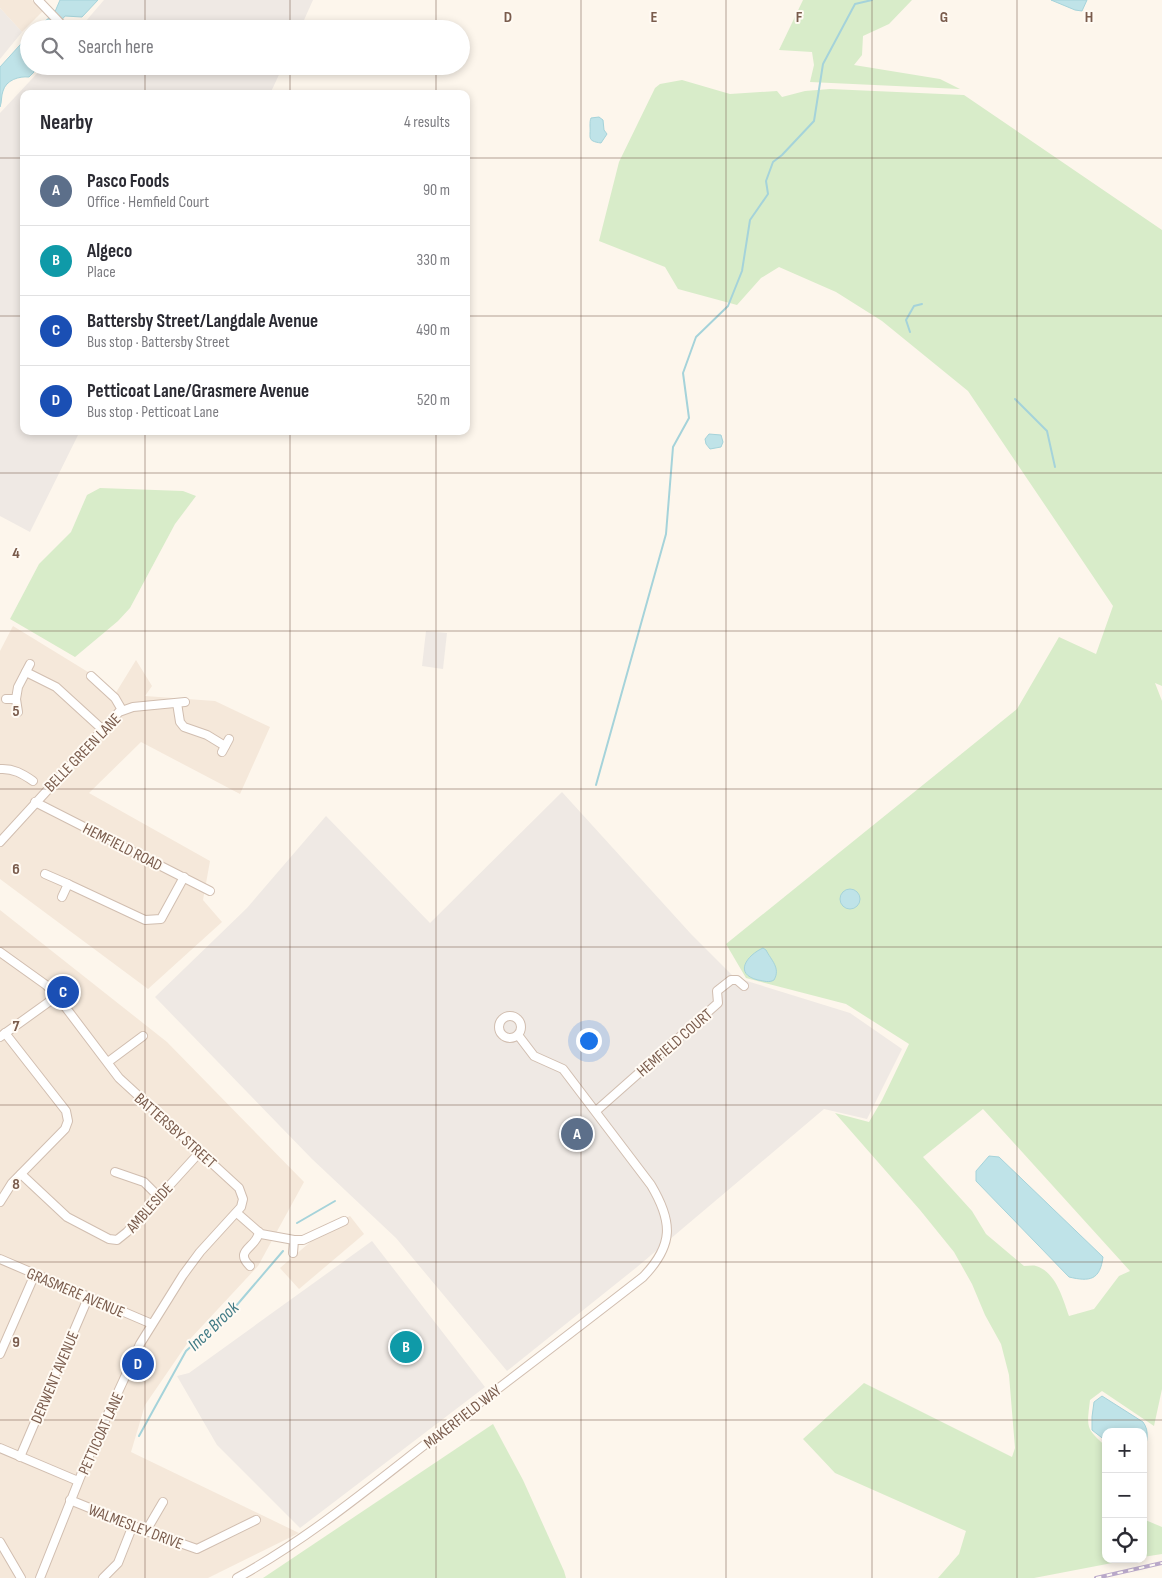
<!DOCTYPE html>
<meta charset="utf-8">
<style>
body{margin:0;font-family:"Sofia Sans Condensed",sans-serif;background:#f7f7f7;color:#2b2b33}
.controls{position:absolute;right:15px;bottom:15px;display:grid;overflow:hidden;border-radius:10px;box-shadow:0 2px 8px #0003}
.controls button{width:45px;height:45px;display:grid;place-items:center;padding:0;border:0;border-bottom:1px solid #e1e1e2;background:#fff;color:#2b2b33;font:25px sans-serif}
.you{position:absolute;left:588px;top:1040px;width:18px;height:18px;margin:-12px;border:4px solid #fff;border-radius:50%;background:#1a73e8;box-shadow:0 0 0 8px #1a73e833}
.badge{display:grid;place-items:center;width:32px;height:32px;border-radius:50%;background:#e76f51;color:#fff;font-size:16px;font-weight:700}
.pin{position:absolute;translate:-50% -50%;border:2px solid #fff;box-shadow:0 1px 5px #0006}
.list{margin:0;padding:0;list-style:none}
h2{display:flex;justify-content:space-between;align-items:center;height:65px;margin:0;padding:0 20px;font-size:21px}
h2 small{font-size:16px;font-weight:400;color:#7c7c81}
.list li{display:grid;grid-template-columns:32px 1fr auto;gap:15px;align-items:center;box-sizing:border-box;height:70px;padding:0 20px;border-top:1px solid #e1e1e2}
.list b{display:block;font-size:19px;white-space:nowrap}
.list p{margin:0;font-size:16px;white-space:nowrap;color:#7c7c81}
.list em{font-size:16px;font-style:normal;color:#7c7c81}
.icon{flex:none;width:28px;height:28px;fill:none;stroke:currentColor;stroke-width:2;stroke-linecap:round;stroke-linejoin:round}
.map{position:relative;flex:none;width:1162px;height:1578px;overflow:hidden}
.search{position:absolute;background:#fff;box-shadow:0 2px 8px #0003;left:20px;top:20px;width:450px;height:55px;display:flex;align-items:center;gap:12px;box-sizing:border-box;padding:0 18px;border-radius:28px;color:#7c7c81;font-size:19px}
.panel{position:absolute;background:#fff;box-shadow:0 2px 8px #0003;left:20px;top:90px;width:450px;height:345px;border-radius:10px}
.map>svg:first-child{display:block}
.residential{fill:#f5e8da}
.industrial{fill:#efe9e4}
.green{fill:#d8ecc9;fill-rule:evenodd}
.water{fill:#bfe3e8;stroke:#a5d3da}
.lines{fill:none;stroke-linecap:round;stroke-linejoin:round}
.stream{stroke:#a5d3da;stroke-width:2}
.minor-casing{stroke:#d1beb0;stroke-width:10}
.minor{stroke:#fff;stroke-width:8}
.rail-casing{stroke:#b9a8c9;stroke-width:4}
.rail{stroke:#fffaf3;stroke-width:2;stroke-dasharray:5.5;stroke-linecap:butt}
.grid{fill:none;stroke:#7a5c4d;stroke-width:1;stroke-opacity:0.55}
.labels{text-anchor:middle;stroke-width:4;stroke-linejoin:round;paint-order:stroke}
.street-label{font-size:16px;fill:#7a5c4d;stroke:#fffaf3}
.water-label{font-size:18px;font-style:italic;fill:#437c86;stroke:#fffaf3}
.grid-label{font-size:16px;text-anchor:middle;font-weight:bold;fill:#7a5c4d;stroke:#fffaf3;stroke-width:4;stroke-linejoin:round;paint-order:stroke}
</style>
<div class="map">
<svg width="1162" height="1578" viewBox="0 0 1162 1578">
<rect width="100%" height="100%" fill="#fdf6ec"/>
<g class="residential">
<path d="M0 0H32L43 11 22 32 0 8Z"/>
<path d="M13 626 88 672 87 678 112 699 136 660 152 686 145 696 215 701 270 727 240 794 141 742 89 793 210 861 203 900 222 922 148 989 0 879V651Z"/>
<path d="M0 910 167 1042 304 1182 258 1266 191 1338 145 1405 131 1452 299 1533 208 1578H0Z"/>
<path d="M350 1216 364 1234 299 1289 280 1268 329 1226Z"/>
</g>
<g class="industrial">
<path d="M104 0H313L300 29H79Z"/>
<path d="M0 8 22 32 0 59Z"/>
<path d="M44 66H283L270 94H24V431H80L30 532 0 516V113Z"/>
<path d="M426 631 447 633 443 669 422 666Z"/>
<path d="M562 792 691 934 734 977 850 1013 902 1049 867 1119 824 1109 637 1267 507 1371 396 1238 312 1159 155 997 247 908 326 816 430 923Z"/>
<path d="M372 1241 485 1387 300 1528 217 1445 177 1376 189 1373Z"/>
</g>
<g class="green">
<path d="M803 0H912L889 24 863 36 862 55 854 65 940 79 960 89 810 82 814 65 812 52 779 50Z"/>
<path d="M682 80 730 94 777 91 782 97 805 91 830 89 964 95 1162 230V686L1155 683 1162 701V1389L1154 1426 1102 1391 1090 1400C1087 1427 1085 1428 1106 1446V1559H1133L1034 1578H938L959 1554 966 1531 835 1473 803 1439 864 1383 1012 1457 1015 1448 1009 1375 1001 1344 985 1315 972 1284 954 1252 920 1210 835 1113 869 1122 882 1100 909 1044 846 1004 746 978 726 944 1017 709 1059 637 1096 654 1113 606 968 391 882 321 836 292 779 267 761 278 737 305 678 289 665 267 599 241 619 162 655 88 660 84ZM983 1109 1130 1271 1119 1276 1094 1309 1069 1316C1063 1299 1056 1272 1036 1266 1033 1265 1028 1266 1024 1266L986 1234 972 1211 923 1157Z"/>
<path d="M100 488 183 491 196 496 175 524 130 608 118 621 75 657 10 619 39 564 71 532 87 495Z"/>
<path d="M493 1424 523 1480 564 1571 566 1578H263Z"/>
<path d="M1143 1519 1162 1527V1554L1143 1557Z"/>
</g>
<g class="water">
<path d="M60 0H98L82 17 65 16 54 29H35L54 14Z"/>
<path d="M1051 0H1087L1082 11 1075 10Z"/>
<path d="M29 35V66H33L34 72 29 77C19 76 6 80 3 91 1 96 2 102 0 107V67Z"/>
<path d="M599 117 603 120 604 130 607 134 601 143C586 141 591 137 590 126 590 123 590 120 591 118Z"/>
<path d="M709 434 721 435 723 442 721 447 710 449 706 444 705 439Z"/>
<circle cx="850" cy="899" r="10"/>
<path d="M763 948 766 950C771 960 781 968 774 980 769 983 764 981 758 980 733 974 747 955 763 948Z"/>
<path d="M989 1156 999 1157 1103 1257C1100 1280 1090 1282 1069 1277L976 1181V1171Z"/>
<path d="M1102 1396 1143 1422C1150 1431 1147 1443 1143 1453V1432H1106V1441L1092 1430V1417L1094 1402Z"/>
</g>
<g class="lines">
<g class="stream">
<path d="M910 332 906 320 914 306 922 304"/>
<path d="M1015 399 1047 431 1055 467"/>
<path d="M596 785 666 534 673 447 689 418 683 373 696 337 728 306 742 271 750 220 768 194 766 181 773 162 782 155 814 121 823 64 855 4 872 0"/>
<path d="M297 1223 335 1201"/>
<path d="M139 1436 186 1351 236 1306 283 1251"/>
</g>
<defs>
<g id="minor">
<path d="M38 0 60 23"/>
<path d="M26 672 56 687 102 729"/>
<path d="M91 676 115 698 122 710"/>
<path d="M6 699H16L18 712"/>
<path d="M16 699 18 687 30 664"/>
<path d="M177 703 180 722 184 727 207 735 225 746"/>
<path d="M222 752 229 739"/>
<path d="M0 769C13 768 23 774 33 781"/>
<path d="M35 802 210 891"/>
<path d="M0 842 119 712 133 707 185 702"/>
<path d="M45 874 68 884 62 897"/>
<path d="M68 884 145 920 161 919 184 877"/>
<path d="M0 952 46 985 57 996 119 1078 239 1188 243 1199 241 1207 200 1252 183 1275 140 1344 87 1460 40 1578"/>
<circle cx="510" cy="1027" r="11"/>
<path d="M0 1037 57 996"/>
<path d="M108 1062 143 1036"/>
<path d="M596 1111 718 1003 717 991 731 980H737L744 986"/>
<path d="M115 1172 144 1182 158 1196"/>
<path d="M21 1174 67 1217 109 1239 117 1240 127 1232 200 1152"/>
<path d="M0 1202 12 1183 65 1129 68 1121 66 1111 5 1033"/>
<path d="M237 1213 261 1234 294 1240H303L344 1221"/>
<path d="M293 1253 294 1240"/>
<path d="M0 1259 152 1324"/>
<path d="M250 1266C233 1250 257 1248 259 1232"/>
<path d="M0 1354 35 1274"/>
<path d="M0 1448 78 1481"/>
<path d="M20 1457 88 1298"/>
<path d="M70 1500 146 1531 197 1549 256 1520"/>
<path d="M146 1531 163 1502"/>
<path d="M0 1542 21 1578"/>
<path d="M103 1578 118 1563 133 1525"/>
<path d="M237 1578C304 1541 363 1493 423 1446 496 1390 570 1334 643 1277 674 1245 673 1222 651 1185L563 1069 534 1056 518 1035"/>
</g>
</defs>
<use href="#minor" class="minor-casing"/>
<use href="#minor" class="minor"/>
<defs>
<path id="rail" d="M1096 1578 1162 1563"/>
</defs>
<use href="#rail" class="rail-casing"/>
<use href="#rail" class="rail"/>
</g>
<path class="grid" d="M145 0V29M290 0V29M436 0V29M581 0V1578M726 0V1578M872 0V1578M1017 0V1578M145 66V94M290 66V94M436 66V94M0 158H24M466 158H1162M0 316H24M466 316H1162M145 431V1578M290 431V1578M436 431V1578M0 473H1162M0 631H1162M0 789H1162M0 947H1162M0 1105H1162M0 1262H1162M0 1420H1162"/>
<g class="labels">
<g class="street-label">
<text transform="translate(82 752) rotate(-46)" y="6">BELLE GREEN LANE</text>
<text transform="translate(123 846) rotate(27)" y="6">HEMFIELD ROAD</text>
<text transform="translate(674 1042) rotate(-41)" y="6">HEMFIELD COURT</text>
<text transform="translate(176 1130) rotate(42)" y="6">BATTERSBY STREET</text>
<text transform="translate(149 1207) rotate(-48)" y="6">AMBLESIDE</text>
<text transform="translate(76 1292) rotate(23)" y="6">GRASMERE AVENUE</text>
<text transform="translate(54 1377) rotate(-67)" y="6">DERWENT AVENUE</text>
<text transform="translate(462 1416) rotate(-38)" y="6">MAKERFIELD WAY</text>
<text transform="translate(100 1433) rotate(-66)" y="6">PETTICOAT LANE</text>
<text transform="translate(136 1526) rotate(21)" y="6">WALMESLEY DRIVE</text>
</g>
<g class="water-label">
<text transform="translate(213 1326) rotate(-44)" y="6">Ince Brook</text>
</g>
</g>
<g class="grid-label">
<text x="508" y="22">D</text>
<text x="654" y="22">E</text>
<text x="799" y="22">F</text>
<text x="944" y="22">G</text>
<text x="1089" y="22">H</text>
<text x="16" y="558">4</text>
<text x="16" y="716">5</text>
<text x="16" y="874">6</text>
<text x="16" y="1031">7</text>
<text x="16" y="1189">8</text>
<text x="16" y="1347">9</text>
</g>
</svg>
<div class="controls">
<button>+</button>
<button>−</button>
<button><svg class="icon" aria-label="locate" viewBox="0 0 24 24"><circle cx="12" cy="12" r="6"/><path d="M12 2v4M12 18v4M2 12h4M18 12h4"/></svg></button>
</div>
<div class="you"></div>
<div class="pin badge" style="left:577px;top:1134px;background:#5c6f8a">A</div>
<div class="pin badge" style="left:406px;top:1347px;background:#0f9aa8">B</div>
<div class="pin badge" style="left:63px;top:992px;background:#1a4fb4">C</div>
<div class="pin badge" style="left:138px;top:1364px;background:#1a4fb4">D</div>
<div class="search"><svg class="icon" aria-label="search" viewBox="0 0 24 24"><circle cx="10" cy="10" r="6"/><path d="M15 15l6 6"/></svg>Search here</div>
<section class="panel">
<h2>Nearby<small>4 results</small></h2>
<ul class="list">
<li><span class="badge" style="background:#5c6f8a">A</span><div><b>Pasco Foods</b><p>Office · Hemfield Court</p></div><em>90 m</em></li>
<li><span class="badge" style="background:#0f9aa8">B</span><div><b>Algeco</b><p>Place</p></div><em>330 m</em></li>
<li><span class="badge" style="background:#1a4fb4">C</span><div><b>Battersby Street/Langdale Avenue</b><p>Bus stop · Battersby Street</p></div><em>490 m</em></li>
<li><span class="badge" style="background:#1a4fb4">D</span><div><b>Petticoat Lane/Grasmere Avenue</b><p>Bus stop · Petticoat Lane</p></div><em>520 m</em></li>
</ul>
</section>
</div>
